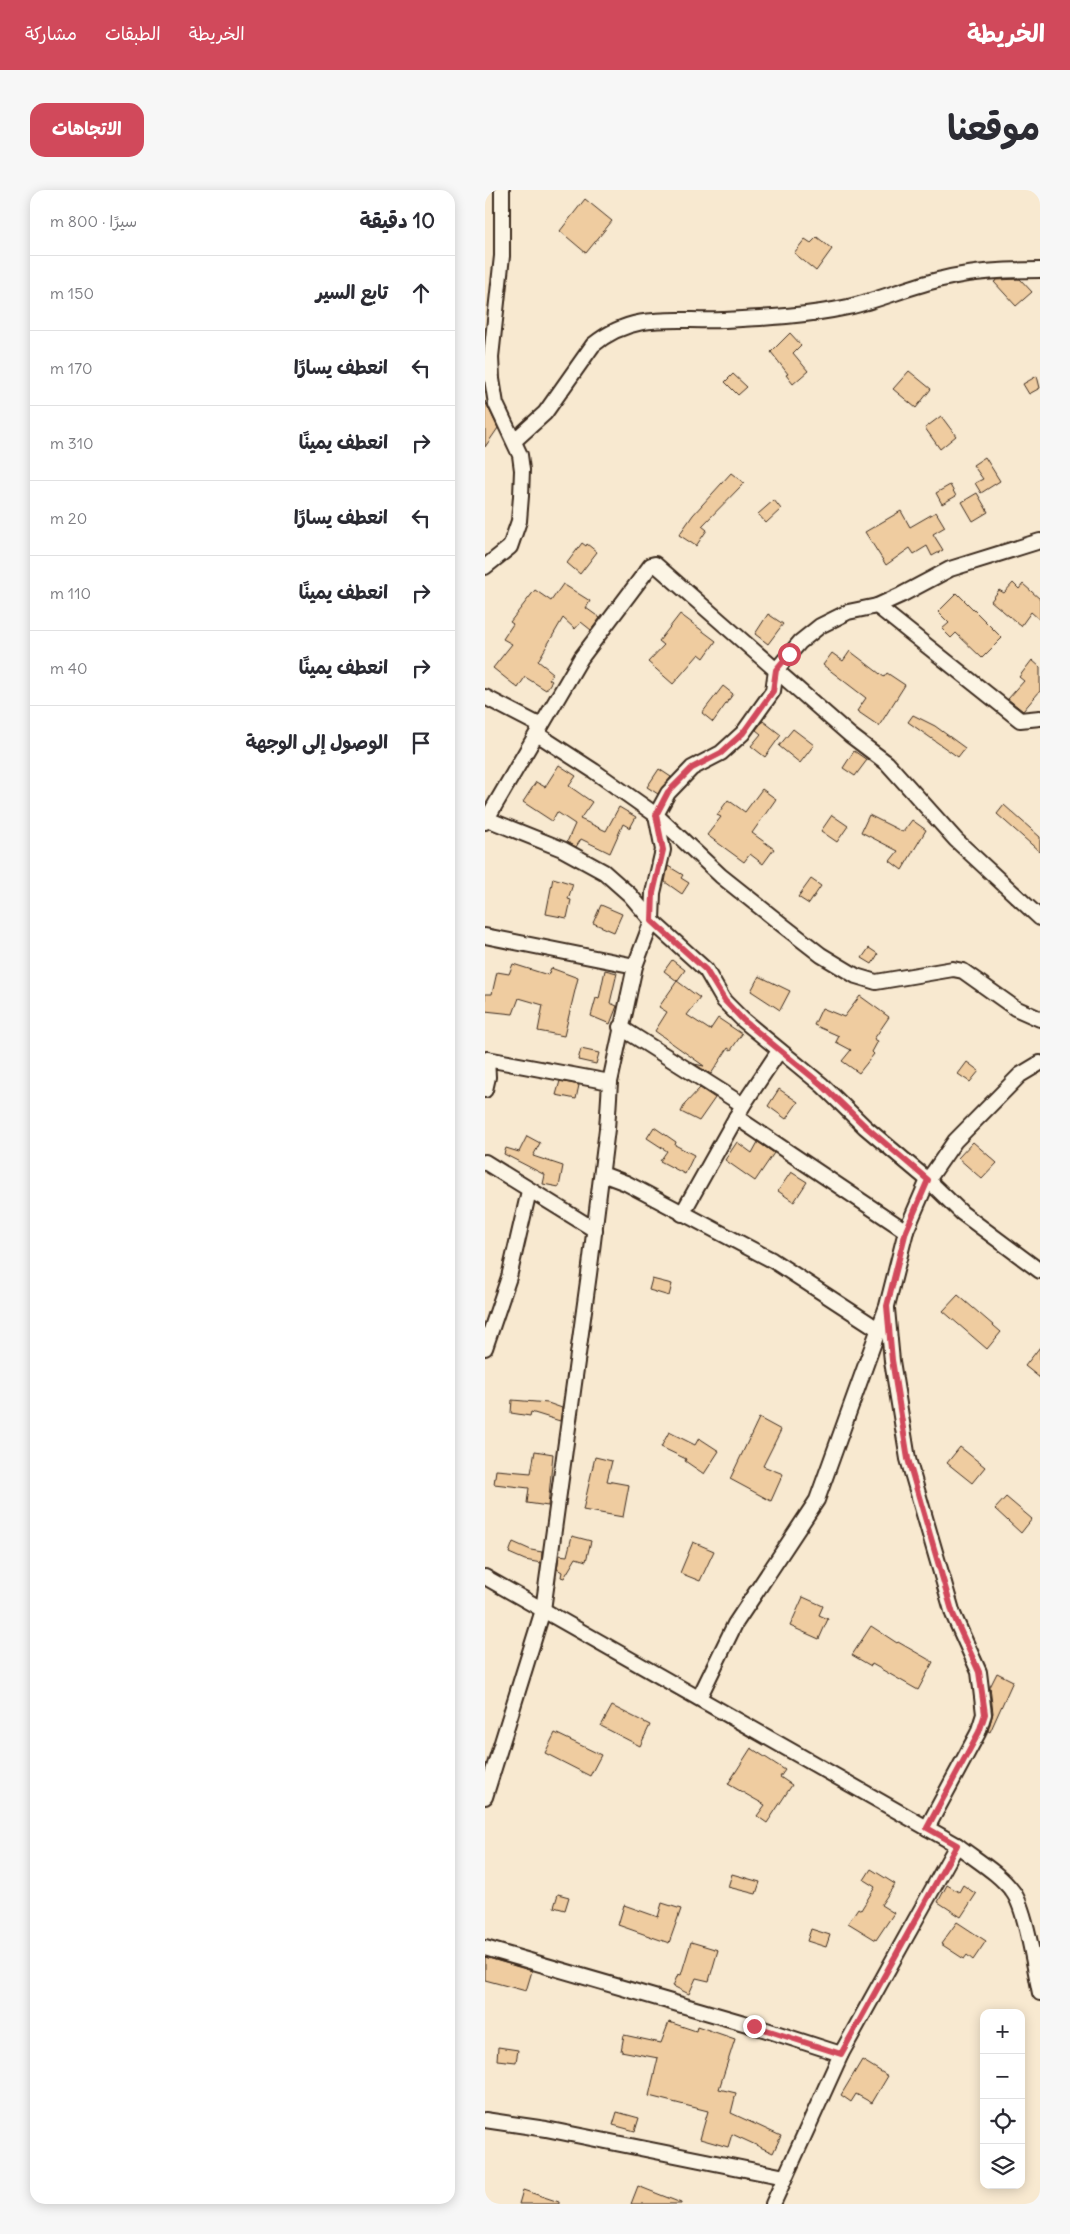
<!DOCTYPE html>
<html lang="ar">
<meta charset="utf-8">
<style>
body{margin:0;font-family:Delius,"Playpen Sans Arabic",sans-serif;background:#f7f7f7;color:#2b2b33;direction:rtl}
.controls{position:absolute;right:15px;bottom:15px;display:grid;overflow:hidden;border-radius:10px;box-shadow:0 2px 12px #0003}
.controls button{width:45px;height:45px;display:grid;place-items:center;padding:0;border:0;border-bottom:1px solid #e1e1e2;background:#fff;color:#2b2b33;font:25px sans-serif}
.stop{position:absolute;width:15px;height:15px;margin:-11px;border:4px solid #d1495b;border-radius:50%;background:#fff}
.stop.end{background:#d1495b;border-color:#fff;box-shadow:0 1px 5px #0008}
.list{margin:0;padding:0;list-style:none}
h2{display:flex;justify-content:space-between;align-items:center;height:65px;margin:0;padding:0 20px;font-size:21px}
h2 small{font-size:16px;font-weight:400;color:#7c7c81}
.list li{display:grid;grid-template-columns:32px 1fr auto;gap:15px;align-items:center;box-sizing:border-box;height:75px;padding:0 20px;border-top:1px solid #e1e1e2}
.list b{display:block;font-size:19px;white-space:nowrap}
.list em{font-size:16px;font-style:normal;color:#7c7c81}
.icon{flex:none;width:28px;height:28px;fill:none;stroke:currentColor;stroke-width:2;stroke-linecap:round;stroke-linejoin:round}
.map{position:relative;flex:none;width:555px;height:2014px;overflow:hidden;direction:ltr;border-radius:15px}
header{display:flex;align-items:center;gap:30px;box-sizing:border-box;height:70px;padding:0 25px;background:#d1495b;color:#fff}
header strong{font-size:24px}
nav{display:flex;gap:28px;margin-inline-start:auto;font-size:18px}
.intro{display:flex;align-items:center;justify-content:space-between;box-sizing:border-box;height:120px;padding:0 30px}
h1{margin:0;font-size:35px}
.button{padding:12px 22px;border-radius:15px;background:#d1495b;color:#fff;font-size:18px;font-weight:700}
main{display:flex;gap:30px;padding:0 30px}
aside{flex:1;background:#fff;border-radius:15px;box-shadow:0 2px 12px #0003}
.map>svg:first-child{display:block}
.building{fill:#efcca0;stroke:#3b2a1e}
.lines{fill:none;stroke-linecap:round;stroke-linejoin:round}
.street-casing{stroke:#3b2a1e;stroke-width:18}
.street{stroke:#fcf5e5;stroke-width:14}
.route{stroke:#d1495b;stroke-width:6}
</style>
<header>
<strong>الخريطة</strong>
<nav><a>الخريطة</a><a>الطبقات</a><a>مشاركة</a></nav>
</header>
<div class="intro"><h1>موقعنا</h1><a class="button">الاتجاهات</a></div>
<main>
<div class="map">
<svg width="555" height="2014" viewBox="0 0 555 2014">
<rect width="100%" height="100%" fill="#f8e9d0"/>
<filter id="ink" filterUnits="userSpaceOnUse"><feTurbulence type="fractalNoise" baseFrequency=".02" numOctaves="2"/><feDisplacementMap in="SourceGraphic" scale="10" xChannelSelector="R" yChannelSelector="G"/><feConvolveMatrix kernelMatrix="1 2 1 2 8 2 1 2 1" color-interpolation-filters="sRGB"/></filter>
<g filter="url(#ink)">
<g class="building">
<path d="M100 9 127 31 101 63 75 41Z"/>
<path d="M332 47 347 59 331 81 309 63 320 49 326 53Z"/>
<path d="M535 89 547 102 531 116 509 92 512 90Z"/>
<path d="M305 143 316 155 308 163 323 181 308 194 301 185 303 184 286 162Z"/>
<path d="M424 181 446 199 431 218 408 199Z"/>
<path d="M248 184 262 197 253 205 240 192Z"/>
<path d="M552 186 555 198 544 204 538 194Z"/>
<path d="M0 211 13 238 0 257Z"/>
<path d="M456 226 471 246 455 259 440 238Z"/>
<path d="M500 267 515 291 496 303 490 293 498 289 488 275Z"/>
<path d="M246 283 259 293 217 336 222 340 211 356 194 345 208 325Z"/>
<path d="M465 295 471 306 457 314 451 303Z"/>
<path d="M492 303 503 322 488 331 477 312Z"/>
<path d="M289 310 296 319 281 333 273 324Z"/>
<path d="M416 321 425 337 451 322 460 337 448 344 458 360 447 366 442 356 429 364 425 358 401 375 380 342Z"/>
<path d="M97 353 101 356 102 354 112 362 95 384 82 373Z"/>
<path d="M528 393 534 399 538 394 555 409V430L546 422 536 436 506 411 514 400 519 403Z"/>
<path d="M78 394 105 411 101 418 115 428 106 440 96 432 90 439 78 428 53 471 68 483 64 489 67 491 61 500 40 487 33 498 8 478 27 454 18 449 28 434 25 432 50 400 66 411Z"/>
<path d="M472 403 517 448 497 468 471 443 466 448 457 439 464 433 453 422Z"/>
<path d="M195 424 231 451 219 468 214 464 188 494 163 472 179 455 174 451Z"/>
<path d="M283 424 298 434 283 454 270 444Z"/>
<path d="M365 461 399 487 402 483 420 495 394 536 372 521 381 508 338 475 347 463 358 471Z"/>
<path d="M547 470 555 477V501L538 521 523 509 539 491 534 487Z"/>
<path d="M238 496 248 504 228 532 217 523Z"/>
<path d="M428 525 450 536 480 558 473 567 423 532Z"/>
<path d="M278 531 296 545 280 567 266 556 276 544 271 540Z"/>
<path d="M308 539 329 555 315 573 294 556Z"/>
<path d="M369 561 382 570 370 586 358 578Z"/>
<path d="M74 575 91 586 84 596 107 612 95 629 121 641 134 617 151 627 145 638 138 634 125 663 96 649 91 657 82 652 90 634 72 622 67 631 38 612 51 592 60 597Z"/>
<path d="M174 579 186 587 173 604 162 597Z"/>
<path d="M277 599 291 609 267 643 289 659 278 674 265 664 259 672 222 645 236 627 232 625 243 610 260 622Z"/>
<path d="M519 615 555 647V662L512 624Z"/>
<path d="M347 625 363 636 352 652 336 641Z"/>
<path d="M384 625 418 642 427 630 441 640 417 680 405 671 413 661 376 642Z"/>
<path d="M183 676 198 685 196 688 204 693 197 704 180 692Z"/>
<path d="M68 688 88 694 83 709 86 710 82 728 61 724Z"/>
<path d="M326 689 336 696 324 714 313 707Z"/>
<path d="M116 715 137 724 129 742 108 733Z"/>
<path d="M384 758 393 764 387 774 377 768Z"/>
<path d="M187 770 200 780 192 791 215 808 202 825 225 840 233 828 257 844 246 860 243 858 226 884 209 874 219 876 170 841 182 822 174 817 192 791 179 781Z"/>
<path d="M28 774 63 785 66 778 93 788 79 846 53 841 58 815 34 808 28 824 0 821V804H7L12 782 24 784Z"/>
<path d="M120 780 132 783 125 813 132 816 125 834 106 826 111 808 114 809Z"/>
<path d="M274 786 305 801 295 820 266 801Z"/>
<path d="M375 806 404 827 389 849 393 851 387 862 389 864 374 883 357 871 366 860 351 852 354 846 329 835 337 818 359 827Z"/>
<path d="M96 859 114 863 111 874 93 870Z"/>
<path d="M482 872 494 881 485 892 473 884Z"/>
<path d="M75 891 94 895 91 909 71 905Z"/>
<path d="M215 898 230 908 214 931 196 922 200 914Z"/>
<path d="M294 899 313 912 301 929 283 916Z"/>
<path d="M169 937 191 952 190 955 209 965 200 984 175 971 182 961 162 948Z"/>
<path d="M42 946 55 953 48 966 78 976 74 997 58 994 60 985 19 964 21 958 34 962Z"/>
<path d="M252 952 267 963 273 952 289 963 270 991 240 970Z"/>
<path d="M488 952 512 973 497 989 473 968Z"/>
<path d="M306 982 322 992 309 1012 293 1001Z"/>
<path d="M167 1089 187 1094 184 1106 164 1100Z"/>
<path d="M473 1105 516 1142 502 1159 458 1121Z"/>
<path d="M555 1157V1188L540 1176Z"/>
<path d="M27 1210 63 1213 77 1218 75 1231 46 1222 45 1226 26 1223Z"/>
<path d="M274 1228 296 1240 278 1276 298 1284 286 1311 245 1289Z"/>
<path d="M184 1242 210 1255 214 1248 234 1261 219 1284 200 1271 201 1269 176 1257Z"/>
<path d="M475 1257 500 1277 487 1293 462 1273Z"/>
<path d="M50 1261 68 1264 63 1316 42 1313 44 1298 9 1294 11 1280 46 1283Z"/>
<path d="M110 1267 127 1271 122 1291 144 1295 138 1327 98 1320Z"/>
<path d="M521 1307 547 1329 536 1343 510 1319Z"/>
<path d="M87 1346 106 1351 101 1371 91 1368 79 1388 76 1387 77 1382 72 1379 74 1365 82 1366Z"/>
<path d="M28 1352 46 1360 57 1362 56 1373 40 1370 24 1363Z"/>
<path d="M208 1352 229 1361 215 1391 195 1383Z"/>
<path d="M318 1407 338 1416 334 1425 343 1429 334 1449 305 1436Z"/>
<path d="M386 1436 412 1453 413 1452 448 1472 433 1500 387 1474 386 1476 367 1465Z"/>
<path d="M512 1483 528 1491 505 1542 503 1541 508 1523 505 1497Z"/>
<path d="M127 1516 165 1535 155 1556 116 1536Z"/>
<path d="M70 1543 116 1565 105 1586 60 1563Z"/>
<path d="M266 1558 300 1580 295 1587 307 1595 282 1633 272 1626 280 1615 243 1594Z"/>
<path d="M386 1679 410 1694 396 1715 409 1723 391 1750 363 1733 373 1718 376 1720 390 1697 379 1690Z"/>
<path d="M247 1684 275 1692 271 1704 243 1697Z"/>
<path d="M462 1695 474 1702 478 1695 491 1704 476 1727 453 1712Z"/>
<path d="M73 1704 84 1707 80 1720 69 1717Z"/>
<path d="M177 1713 196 1719 184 1753 133 1735 139 1715 173 1727Z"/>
<path d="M472 1732 501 1751 488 1770 482 1765 479 1769 456 1754Z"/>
<path d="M326 1739 345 1745 341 1757 322 1751Z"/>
<path d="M206 1752 233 1760 224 1791 211 1788 204 1804 188 1796 193 1784 196 1785Z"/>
<path d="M0 1767 47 1781 41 1801 0 1790Z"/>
<path d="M184 1832 211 1841 212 1836 250 1849 234 1899 251 1903 246 1923 296 1946 288 1963 247 1944 243 1957 215 1949 223 1921 164 1906 173 1868 136 1861 139 1845 176 1853Z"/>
<path d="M13 1857 33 1860 31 1872 12 1870Z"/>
<path d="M377 1870 403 1886 387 1913 371 1904 366 1912 356 1905Z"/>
<path d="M132 1922 154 1928 150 1941 128 1935Z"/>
<path d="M153 1996 196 2013V2014H146Z"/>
<path d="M38 2000 74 2012V2014H34Z"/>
</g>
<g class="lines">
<defs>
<g id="street">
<path d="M29 251 60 223 108 155C149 121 190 132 238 130 279 128 322 126 363 117 395 110 425 96 457 89 489 81 522 80 555 80"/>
<path d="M0 377 25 357 34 331 36 306 37 280 35 265 11 214 7 189 6 167 17 66V0"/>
<path d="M392 416 535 530 555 528"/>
<path d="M0 507 56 536"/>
<path d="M52 544 109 581 171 625 236 686 300 737 336 765 371 786 391 792 468 779 478 781 530 818 555 829"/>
<path d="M2 629 77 659 119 682 145 705 167 731 221 780 239 811 258 830 337 895 380 937 443 990 477 1023 555 1081"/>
<path d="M0 632 96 468 166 375 170 374 365 545 402 573 471 650 555 728"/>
<path d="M0 746 150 776"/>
<path d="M135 837 258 915"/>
<path d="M0 900 3 887 2 869 125 892"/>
<path d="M251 927 421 1041"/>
<path d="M0 972 110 1040"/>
<path d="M117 984 141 993 287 1070 393 1139"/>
<path d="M197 1024 258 915 294 861"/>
<path d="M402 1119 407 1171 423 1269 468 1424 494 1482 499 1524 493 1543 442 1638"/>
<path d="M0 1158 24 1087 44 1001"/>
<path d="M0 1387 472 1655C491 1670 514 1683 528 1702 541 1719 550 1780 555 1803"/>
<path d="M214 1508 250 1434 332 1310 402 1116 421 1041 443 990 470 951 535 885 555 873"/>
<path d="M0 1607 58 1420 104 1084 122 939 125 892 150 776 167 731 168 703 178 660 171 625 183 603 207 578 236 563 258 543 288 501 291 480 315 452 335 436 363 422 392 416 416 405 465 379 555 351"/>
<path d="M0 1758 269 1836 356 1864"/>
<path d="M0 1930 61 1939 300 1987"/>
<path d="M288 2014 356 1864 472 1655"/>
</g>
</defs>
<use href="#street" class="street-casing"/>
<use href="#street" class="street"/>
</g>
</g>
<g class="lines" filter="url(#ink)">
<path class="route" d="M269 1836 356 1864 472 1655 442 1638 494 1542 500 1524 494 1482 468 1424 423 1269 407 1170 402 1116 421 1041 443 990 380 936 337 895 258 830 240 811 221 780 167 731 168 703 178 660 171 625 183 602 207 578 236 563 258 543 288 501 291 480 304 464"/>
</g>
</svg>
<div class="controls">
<button>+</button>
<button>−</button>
<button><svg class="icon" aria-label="locate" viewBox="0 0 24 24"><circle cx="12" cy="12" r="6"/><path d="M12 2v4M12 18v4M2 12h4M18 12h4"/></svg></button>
<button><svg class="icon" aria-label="layers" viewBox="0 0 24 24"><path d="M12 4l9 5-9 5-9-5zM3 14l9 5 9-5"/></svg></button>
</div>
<div class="stop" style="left:304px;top:464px"></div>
<div class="stop end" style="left:269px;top:1836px"></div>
</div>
<aside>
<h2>10 دقيقة<small>سيرًا · 800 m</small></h2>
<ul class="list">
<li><svg class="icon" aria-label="ahead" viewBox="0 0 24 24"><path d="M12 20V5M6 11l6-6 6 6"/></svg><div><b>تابع السير</b></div><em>150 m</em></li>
<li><svg class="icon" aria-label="left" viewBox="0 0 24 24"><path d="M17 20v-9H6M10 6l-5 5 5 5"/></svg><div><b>انعطف يسارًا</b></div><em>170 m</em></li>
<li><svg class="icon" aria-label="right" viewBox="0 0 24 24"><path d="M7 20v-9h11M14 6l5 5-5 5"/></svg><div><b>انعطف يمينًا</b></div><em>310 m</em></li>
<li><svg class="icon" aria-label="left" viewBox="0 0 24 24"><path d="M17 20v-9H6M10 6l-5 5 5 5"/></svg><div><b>انعطف يسارًا</b></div><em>20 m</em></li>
<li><svg class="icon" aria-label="right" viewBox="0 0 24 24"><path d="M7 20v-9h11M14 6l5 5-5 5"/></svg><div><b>انعطف يمينًا</b></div><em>110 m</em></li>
<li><svg class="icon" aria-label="right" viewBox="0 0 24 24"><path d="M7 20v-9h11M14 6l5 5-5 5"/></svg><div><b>انعطف يمينًا</b></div><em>40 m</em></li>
<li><svg class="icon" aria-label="arrive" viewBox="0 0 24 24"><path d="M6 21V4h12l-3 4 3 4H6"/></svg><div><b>الوصول إلى الوجهة</b></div></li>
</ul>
</aside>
</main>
